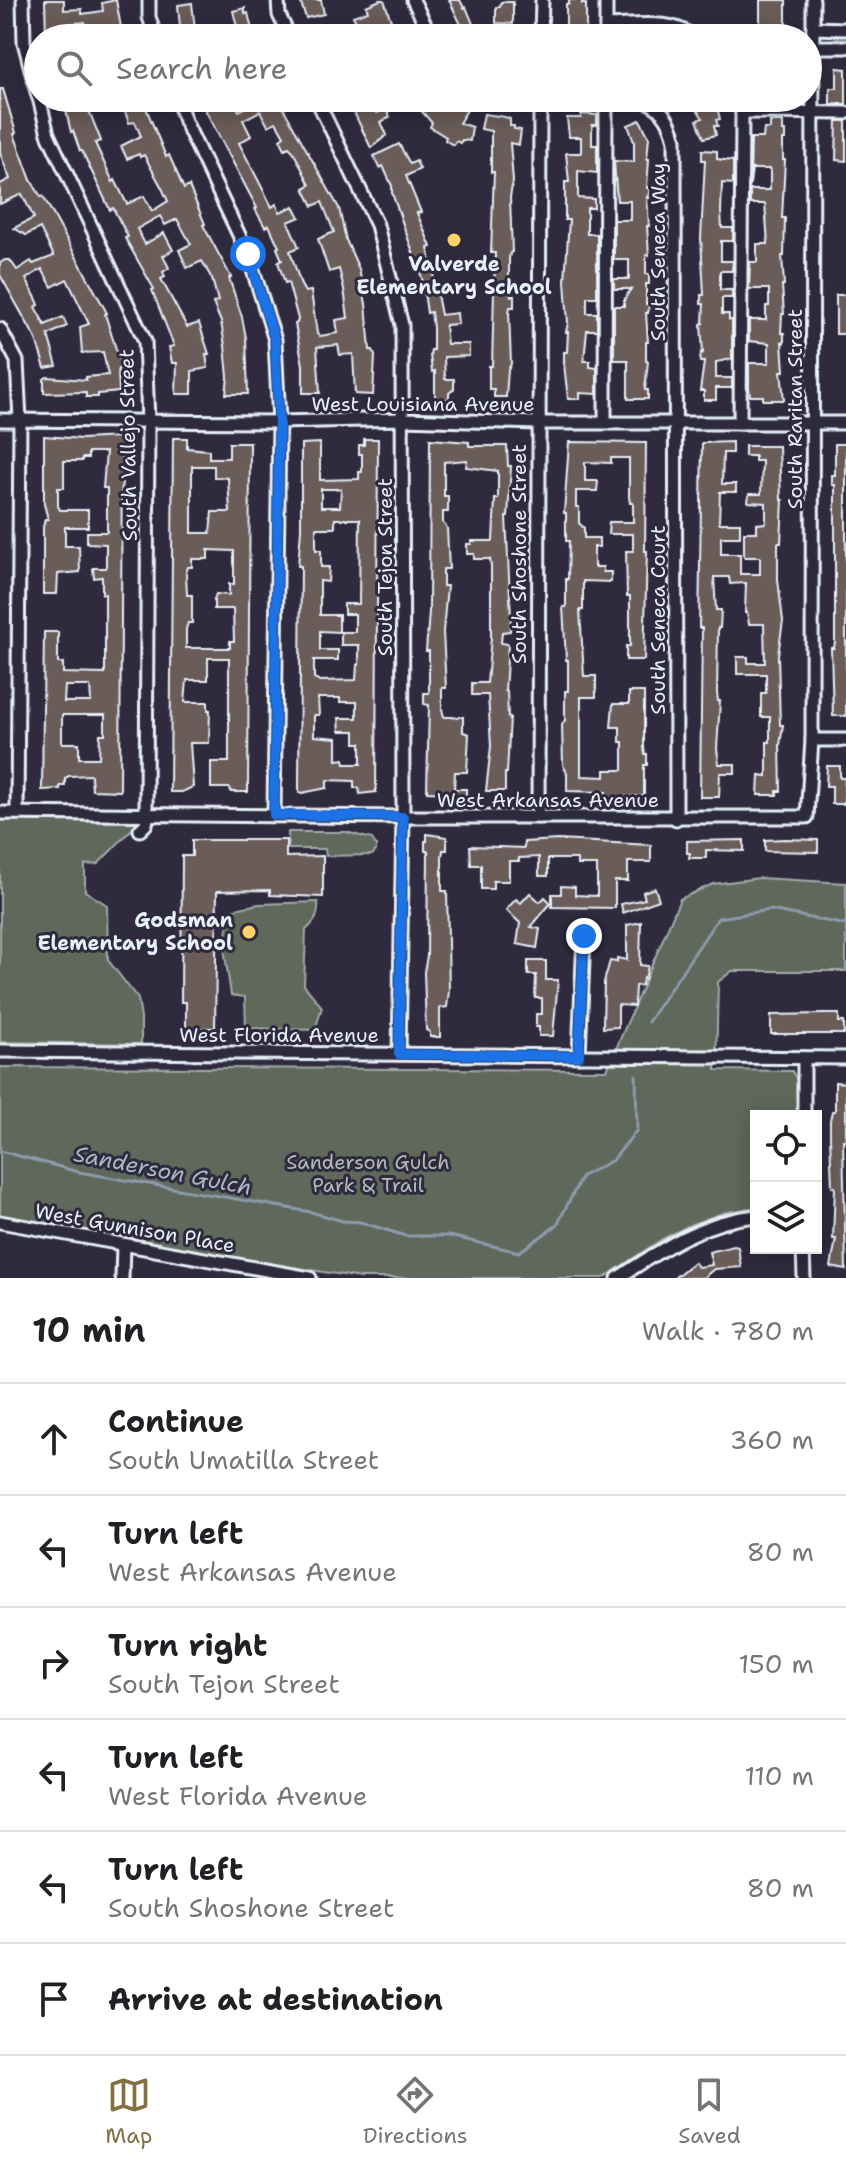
<!DOCTYPE html>
<meta charset="utf-8">
<style>
body{margin:0;font-family:"Shantell Sans",sans-serif;background:#f2f2f2;color:#202124}
.controls{position:absolute;right:24px;bottom:24px;display:grid;overflow:hidden;border-radius:0px;box-shadow:0 4px 20px #0003}
.controls button{width:72px;height:72px;display:grid;place-items:center;padding:0;border:0;border-bottom:2px solid #e0e0e0;background:#fff;color:#202124;font:40px sans-serif}
.stop{position:absolute;width:24px;height:24px;margin:-18px;border:6px solid #1a73e8;border-radius:50%;background:#fff}
.stop.end{background:#1a73e8;border-color:#fff;box-shadow:0 2px 8px #0008}
.list{margin:0;padding:0;list-style:none}
h2{display:flex;justify-content:space-between;align-items:center;height:104px;margin:0;padding:0 32px;font-size:34px}
h2 small{font-size:26px;font-weight:400;color:#757577}
.list li{display:grid;grid-template-columns:52px 1fr auto;gap:24px;align-items:center;box-sizing:border-box;height:112px;padding:0 32px;border-top:2px solid #e0e0e0}
.list b{display:block;font-size:30px;white-space:nowrap}
.list p{margin:0;font-size:26px;white-space:nowrap;color:#757577}
.list em{font-size:26px;font-style:normal;color:#757577}
.icon{flex:none;width:44px;height:44px;fill:none;stroke:currentColor;stroke-width:2;stroke-linecap:round;stroke-linejoin:round}
.map{position:relative;flex:none;width:846px;height:1278px;overflow:hidden}
.search{position:absolute;background:#fff;box-shadow:0 4px 20px #0003;left:24px;right:24px;top:24px;height:88px;display:flex;align-items:center;gap:20px;box-sizing:border-box;padding:0 28px;border-radius:44px;color:#757577;font-size:30px}
.sheet{height:776px;background:#fff}
nav{display:flex;justify-content:space-around;align-items:center;box-sizing:border-box;height:112px;border-top:2px solid #e0e0e0;background:#fff;font-size:22px;color:#757577}
nav a{display:grid;justify-items:center;gap:4px}
nav .on{color:#847042}
.map>svg:first-child{display:block}
.green{fill:#5e675a;stroke:#a3aca9;stroke-width:2}
.lines{fill:none;stroke-linecap:round;stroke-linejoin:round}
.stream{stroke:#8d9bae;stroke-width:3}
.building{fill:#6b5b59;stroke:#e8f1f8;stroke-width:2;fill-rule:evenodd}
.minor-casing{stroke:#e8f1f8;stroke-width:17}
.minor{stroke:#2f2a3d;stroke-width:11}
.route{stroke:#1a73e8;stroke-width:10}
.poi-dot{fill:#ffd166;stroke:#2f2a3d;stroke-width:3}
.labels{text-anchor:middle;stroke-width:6;stroke-linejoin:round;paint-order:stroke}
.street-label{font-size:20px;fill:#e8f1f8;stroke:#2f2a3d}
.poi-label{font-size:20px;font-weight:bold;fill:#e8f1f8;stroke:#2f2a3d}
.park-label{font-size:20px;fill:#b1bab9;stroke:#2f2a3d}
.water-label{font-size:22px;font-style:italic;fill:#acb8c6;stroke:#2f2a3d}
</style>
<div class="map">
<svg width="846" height="1278" viewBox="0 0 846 1278">
<rect width="100%" height="100%" fill="#2f2a3d"/>
<filter id="ink" filterUnits="userSpaceOnUse"><feTurbulence type="fractalNoise" baseFrequency=".0125" numOctaves="2"/><feDisplacementMap in="SourceGraphic" scale="16" xChannelSelector="R" yChannelSelector="G"/><feConvolveMatrix kernelMatrix="1 2 1 2 8 2 1 2 1" color-interpolation-filters="sRGB"/></filter>
<g filter="url(#ink)">
<g class="green">
<path d="M0 820 139 822 98 864 85 865V891L107 905 108 960 138 999 141 1018V1044L0 1042Z"/>
<path d="M288 832H346L372 839 376 845V851L372 855 326 856 325 849H288Z"/>
<path d="M759 878 846 883V971H732L718 982 716 1070 792 1071 797 1080V1116H756V1207L723 1213 692 1224 662 1239 604 1278H361L0 1220V1067L607 1070 680 899 713 884Z"/>
<path d="M318 902C319 915 316 921 306 930L304 985 322 1007 315 1030 246 1028 245 997 231 995 224 948 230 910 259 904Z"/>
</g>
<g class="lines">
<g class="stream">
<path d="M648 1022 718 918 770 910 846 925"/>
<path d="M0 1151 79 1172 311 1212 343 1221 360 1222 406 1236H449L519 1252 557 1225 582 1176 613 1160 637 1130 636 1075"/>
</g>
</g>
<g class="building">
<path d="M45 0H64V10L82 9V14L103 11 102 3 116 0 123 38H111L110 30 86 33 85 22 67 24 68 34 61 35V38H46Z"/>
<path d="M300 0H321L324 14 306 18Z"/>
<path d="M380 0H384L397 38H385L381 31 365 38 353 16 368 11 366 6Z"/>
<path d="M449 0H460L464 8 466 7 479 38H469L466 35Z"/>
<path d="M569 0H582V4H586V33H582V38H566V4H569Z"/>
<rect x="760" y="0" width="26" height="38"/>
<path d="M501 2H513V24L496 23V7H500Z"/>
<path d="M192 3 196 38H181L178 5Z"/>
<path d="M245 8V14L248 13 254 38H240L233 11Z"/>
<path d="M837 68 846 69V104H830V88H837Z"/>
<path d="M0 89H3L16 133 14 134 31 180 41 197 43 196 107 313 105 314 122 368 118 369 119 392 98 394V397H86V392L44 393V379L47 377 86 380V377L108 375 103 352 82 353 80 327 89 324 67 279 52 287 42 269 26 279 37 300 39 305 35 307 45 325 63 317 67 326 48 335 57 366 45 368 36 339 0 275V263L5 260H10L17 270 31 261 33 264 54 256 40 228 26 235 14 228 34 218 22 194 0 204V184L10 179 0 153Z"/>
<path d="M63 98H84L101 141 95 143 113 182 115 180 127 204 144 196 152 211 168 201 162 188 144 155 140 157 139 154 127 159 121 146 141 136 135 122 129 123 120 98H142L166 157 169 155 184 189 189 186 205 224 203 225 231 277 229 278 242 317 246 338 248 394H226L228 377 225 346 221 322 213 303 218 301 212 279 202 261 187 268 179 250 191 244 177 219 165 225 160 216 137 229 145 244 164 233 173 250 163 256 169 268 163 272 165 277 161 279 187 327 199 323 209 354H206L208 368 192 371V394H176L177 363H172L169 347 174 346 152 290 154 289 125 238 128 237 113 208 110 210 82 151H80L73 131 71 132Z"/>
<path d="M199 98H217L220 107 234 100 239 111 259 101 262 106 276 99 281 104 339 208 346 240 359 269 366 304 370 350H373L375 356 373 395 355 394 353 354 340 355 338 345 317 347 320 393H303V365L295 324 297 323 298 319 288 282 285 283 278 262 282 260 277 248 279 247 269 225 265 227 255 209 257 208ZM260 111 268 126 276 122 284 136 280 139 285 149 289 147 293 151 310 185 304 188 313 206 322 202 334 232 318 239 329 272 339 269 344 289 348 318 336 320 338 333 320 336 317 334 311 291 305 292 301 285 290 251 299 247 288 222 300 217 294 206 280 212 276 204 272 207 239 143 251 136 243 120Z"/>
<path d="M347 98H368L377 113 386 109 390 117 381 122 387 135 371 148Z"/>
<path d="M421 98H437L444 107 449 99 467 110 459 123 472 127 470 141 462 140 460 143 456 141 453 145 445 140 446 137 430 127 432 123 419 108 425 103Z"/>
<path d="M688 98H720L723 104 717 107 720 119 716 120 718 126H714L716 135 704 138 697 120 703 118Z"/>
<path d="M484 114 505 117 510 119V126H514V129L521 130 519 145 510 143 513 181 510 197 512 252 510 253 509 259V291L511 296H514V307H510L509 312 511 364 508 370 506 397H494V389H489V366H492L495 253H491L494 172H491V131L481 129Z"/>
<path d="M581 114 597 115V125H592V145H597V173L578 171V198L594 199V208H587V234H597V297H587V313H597V330H587L584 361H590V367L597 368V394L580 393V399H568L564 364V352H567L568 332H566L568 323 565 281 569 220H565V182H569L566 153H581V137H569L567 118H581Z"/>
<path d="M640 120 649 137 647 159H649L647 188H649V198L647 197 649 226H647L649 255H646V274H649V284H646V304H649L648 313H646L648 342H646V361H648L645 390H648V399H628V360H614V306H624V300L631 289H614V279H629V260H614V220H630V201H617L614 161 634 162V142L628 125Z"/>
<path d="M837 121H846V161L836 160Z"/>
<path d="M770 122H783V131H785V140H783V160H785L782 218H785L784 256H782L784 285H782L784 314H782L781 333H784V343L782 342 784 371H781L784 400H763V396H750L749 388V363H769V343L749 341V320H766V306H769V289H749L750 262H757V244H768L765 204H750V190H770V169H752L750 184 751 138H763L764 129H770Z"/>
<path d="M399 144 410 164 416 161 420 169 406 176 421 212 417 213 431 247 428 248 441 315 457 313 458 324 445 325 447 344H469V356L444 357 445 379H454V389L449 393V399H435V371L432 372 430 355 431 350H433V328L431 312 427 313 422 278 392 193V186L383 166 380 168 374 156Z"/>
<path d="M702 150 717 151V159L733 161V184L722 183 721 211 722 228H733V241H721V261H733L732 271H720V290H732V298H722V314H729V320H732V359L716 362V378H732V388H716V400H704V391H700L704 362H700L701 352 703 353 701 324 703 323 704 304H701V295H704L701 238 705 160H702Z"/>
<rect x="836" y="295" width="10" height="39"/>
<path d="M44 436 82 439 120 437 122 443 120 791 92 790 91 775 69 776 65 778V786H60V789L42 790 44 632H58V663H63V673L105 674V594H102V577L94 578 93 568H106V544L87 543V532H107V488H103L106 452H88V458H82V461H64V488H58V506L60 510H88V527H65V546H79L80 572 58 574 57 594H43V527L45 519H48L44 504ZM65 686H90L91 702H64ZM62 715H105V734H100L99 758H79V743H62Z"/>
<path d="M173 438H187V448L209 450V458H229V443H250L248 792H231L230 788H211V762H229V658H208V680H187L185 702H208V710H210L209 743H190L193 787 182 792H170ZM192 466H214V477L228 478 230 512H212L210 533H192ZM208 550 234 551V584H229V595L216 594 214 600V609H233L234 641H230V648H186V629L188 623H192V595H187L186 573 188 567H192V559H208Z"/>
<path d="M364 439H378L376 792 360 794 359 788H354V781L327 780V788L302 793 299 792V778L301 566H298L301 529V444L320 443V480L359 479V472H362V454H359V445H364ZM321 489H341L340 507H321ZM335 519H360L359 604H344V614H355V632H341V645H359V665H357L356 680 320 681 314 678V660H338V650H320V631L339 632V615H320V581L328 582 329 567H321V550H316V528H335ZM318 698H340V702H357V718H339L340 731H355V743H361V764H345L344 759 337 760V738L314 736V715H319Z"/>
<path d="M430 439 469 442V446H507L508 466H511L508 517H506L511 617 510 631 502 632 501 643 508 644 505 691H507L508 717H510L507 773H505V791H486L491 746 488 695H472V683H487L491 637V567L490 559H474V554H467V544H471V541H493L495 499H498V471L466 467 467 460 444 462V496H448V512H443V523L447 528 449 569H443V586H447L443 632 446 688H442V709L444 717H463V732L469 734 467 772H455L454 789H466V801H452V793L427 792 429 705 424 704V693H429V651H426L429 612Z"/>
<path d="M569 442 646 443 645 551H647L644 660H626V646H630V596H627L626 551H633V534H608L609 522H633V503H630L629 497V458H611V463L585 462V481H598L597 491H576V507H579V523L584 528V538H599V547H594V567H603V572H611V582L583 581V610H580L584 676H596V697H581V776L605 777V770H623V742H620V727H611L613 704H629V692H644V748L645 754H647V765H644V796L606 798V792L567 791V773L563 765 562 725 565 720V691H568V660H566L563 607H566V579H568L569 541H566V513H564Z"/>
<path d="M732 442V453H723L722 484H736V492H720L719 523H740V537H721V554H740V574H760V557H744V532H757V524L766 523V503L748 502 749 494H761L762 461H755V456H745V446H779L781 500H783L781 543H778V580L783 621 778 655 780 725H783L780 745 781 791H777V795H758L759 775 767 776V742H770V717H761V693H766V674H737V657H748V663H765L764 624H749L747 613H745L746 583 730 584 729 577H714L716 610H721L720 628H718L717 693 718 701H720L717 749 719 764H735V773H720L719 797H700L702 628H699L702 443Z"/>
<path d="M835 444H846V716H833L831 648H834L835 642V485H832V475H835Z"/>
<path d="M827 766H840V778H845L844 804H832V786H826Z"/>
<path d="M427 834 447 837V850H443L442 857V891H447L449 991 447 1007 440 1008V1037H430V1032L426 1030 424 972 427 956 428 851H425V841H427Z"/>
<path d="M785 839 818 840V852L765 851V840Z"/>
<path d="M192 840H286V857L323 856V897L270 895V890L217 891 215 1028H186V1002H181L182 856H192Z"/>
<path d="M558 840 651 845V862H628V881H615V908L552 907V894H561V886L575 887V895L597 896V865H577V859H548V876H539V857L519 858V861H509V881H493V889H481V865H471L470 846 524 848V842Z"/>
<path d="M744 840V851L706 850V858H689L690 853H687V841Z"/>
<path d="M655 888 659 900 623 913 621 904 645 899 643 892Z"/>
<path d="M530 893 540 902 545 897 551 903 531 927 540 929 537 948 517 944 520 923 506 910 516 899 521 903Z"/>
<path d="M641 922 640 965 648 966 645 979 643 978 642 985 635 986 634 1006 618 1005V1027L603 1028 604 982 610 961 617 962V958L627 960V925Z"/>
<path d="M528 961H546V980H558L553 1036H539V1027H536V1014H542V998H535L536 975H528Z"/>
<path d="M824 1014H839V1022H844V1034H771V1015Z"/>
<path d="M835 1082 846 1083V1140H843L846 1270 831 1267 836 1239H833L835 1187H832L830 1137V1120L832 1111H835Z"/>
<path d="M734 1246 738 1247 741 1267 714 1269 703 1278H674L694 1262 698 1267 712 1265 709 1252Z"/>
</g>
<g class="lines">
<defs>
<g id="minor">
<path d="M23 0 24 42 38 96"/>
<path d="M149 0V17L156 38"/>
<path d="M278 0 279 15 290 38"/>
<path d="M413 0 432 38"/>
<path d="M606 0V38"/>
<path d="M606 26C633 26 674 18 694 38"/>
<path d="M813 28 846 29"/>
<path d="M541 38 542 0"/>
<path d="M813 47H846"/>
<path d="M39 98 48 134 145 341 148 422 146 814"/>
<path d="M177 98 185 121 248 254 275 340 279 422 274 815"/>
<path d="M316 98 377 225 402 325 403 817 399 1054"/>
<path d="M638 98C660 105 670 118 675 140L676 819"/>
<path d="M735 98 742 112 740 423"/>
<path d="M742 112 846 113"/>
<path d="M0 329 17 361 20 420 17 813"/>
<path d="M0 420 279 422 403 419 537 423H846"/>
<path d="M605 422 606 98"/>
<path d="M812 740H846"/>
<path d="M0 813 403 817H807L812 740 813 0"/>
<path d="M538 817 540 98"/>
<path d="M140 830 146 824 148 814"/>
<path d="M0 1051 846 1058"/>
<path d="M579 1056 584 936"/>
<path d="M804 1116V1058"/>
<path d="M0 1222 310 1278"/>
<path d="M803 1248 804 1278"/>
<path d="M122 1278 123 1245"/>
<path d="M618 1278C662 1249 703 1221 756 1216"/>
</g>
</defs>
<use href="#minor" class="minor-casing"/>
<use href="#minor" class="minor"/>
</g>
</g>
<g class="lines" filter="url(#ink)">
<path class="route" d="M248 254 275 340 279 422 274 815 403 817 399 1054 579 1056 584 936"/>
</g>
<g class="poi-dot">
<circle cx="454" cy="240" r="8"/>
<circle cx="249" cy="932" r="8"/>
</g>
<g class="labels">
<g class="street-label">
<text transform="translate(658 252) rotate(-90)" y="7">South Seneca Way</text>
<text x="423" y="411">West Louisiana Avenue</text>
<text transform="translate(795 409) rotate(-90)" y="7">South Raritan Street</text>
<text transform="translate(128 445) rotate(-91)" y="7">South Vallejo Street</text>
<text transform="translate(519 554) rotate(-90)" y="7">South Shoshone Street</text>
<text transform="translate(385 567) rotate(-90)" y="7">South Tejon Street</text>
<text transform="translate(658 620) rotate(-90)" y="7">South Seneca Court</text>
<text x="548" y="807">West Arkansas Avenue</text>
<text x="279" y="1042">West Florida Avenue</text>
<text transform="translate(135 1228) rotate(10)" y="7">West Gunnison Place</text>
</g>
<g class="poi-label">
<text x="454" y="271">Valverde<tspan x="454" dy="23">Elementary School</tspan></text>
<text x="233" y="927" text-anchor="end">Godsman<tspan x="233" dy="23">Elementary School</tspan></text>
</g>
<g class="park-label">
<text x="368" y="1169">Sanderson Gulch<tspan x="368" dy="23">Park &amp; Trail</tspan></text>
</g>
<g class="water-label">
<text transform="translate(163 1170) rotate(11)" y="8">Sanderson Gulch</text>
</g>
</g>
</svg>
<div class="controls">
<button><svg class="icon" aria-label="locate" viewBox="0 0 24 24"><circle cx="12" cy="12" r="6"/><path d="M12 2v4M12 18v4M2 12h4M18 12h4"/></svg></button>
<button><svg class="icon" aria-label="layers" viewBox="0 0 24 24"><path d="M12 4l9 5-9 5-9-5zM3 14l9 5 9-5"/></svg></button>
</div>
<div class="stop" style="left:248px;top:254px"></div>
<div class="stop end" style="left:584px;top:936px"></div>
<div class="search"><svg class="icon" aria-label="search" viewBox="0 0 24 24"><circle cx="10" cy="10" r="6"/><path d="M15 15l6 6"/></svg>Search here</div>
</div>
<section class="sheet">
<h2>10 min<small>Walk · 780 m</small></h2>
<ul class="list">
<li><svg class="icon" aria-label="ahead" viewBox="0 0 24 24"><path d="M12 20V5M6 11l6-6 6 6"/></svg><div><b>Continue</b><p>South Umatilla Street</p></div><em>360 m</em></li>
<li><svg class="icon" aria-label="left" viewBox="0 0 24 24"><path d="M17 20v-9H6M10 6l-5 5 5 5"/></svg><div><b>Turn left</b><p>West Arkansas Avenue</p></div><em>80 m</em></li>
<li><svg class="icon" aria-label="right" viewBox="0 0 24 24"><path d="M7 20v-9h11M14 6l5 5-5 5"/></svg><div><b>Turn right</b><p>South Tejon Street</p></div><em>150 m</em></li>
<li><svg class="icon" aria-label="left" viewBox="0 0 24 24"><path d="M17 20v-9H6M10 6l-5 5 5 5"/></svg><div><b>Turn left</b><p>West Florida Avenue</p></div><em>110 m</em></li>
<li><svg class="icon" aria-label="left" viewBox="0 0 24 24"><path d="M17 20v-9H6M10 6l-5 5 5 5"/></svg><div><b>Turn left</b><p>South Shoshone Street</p></div><em>80 m</em></li>
<li><svg class="icon" aria-label="arrive" viewBox="0 0 24 24"><path d="M6 21V4h12l-3 4 3 4H6"/></svg><div><b>Arrive at destination</b></div></li>
</ul>
</section>
<nav>
<a class="on"><svg class="icon" aria-label="map" viewBox="0 0 24 24"><path d="M3 6l6-2 6 2 6-2v14l-6 2-6-2-6 2zM9 4v14M15 6v14"/></svg>Map</a>
<a><svg class="icon" aria-label="directions" viewBox="0 0 24 24"><path d="M12 3l9 9-9 9-9-9zM9 14v-3h6M13 9l2 2-2 2"/></svg>Directions</a>
<a><svg class="icon" aria-label="saved" viewBox="0 0 24 24"><path d="M7 4h10v16l-5-4-5 4z"/></svg>Saved</a>
</nav>
